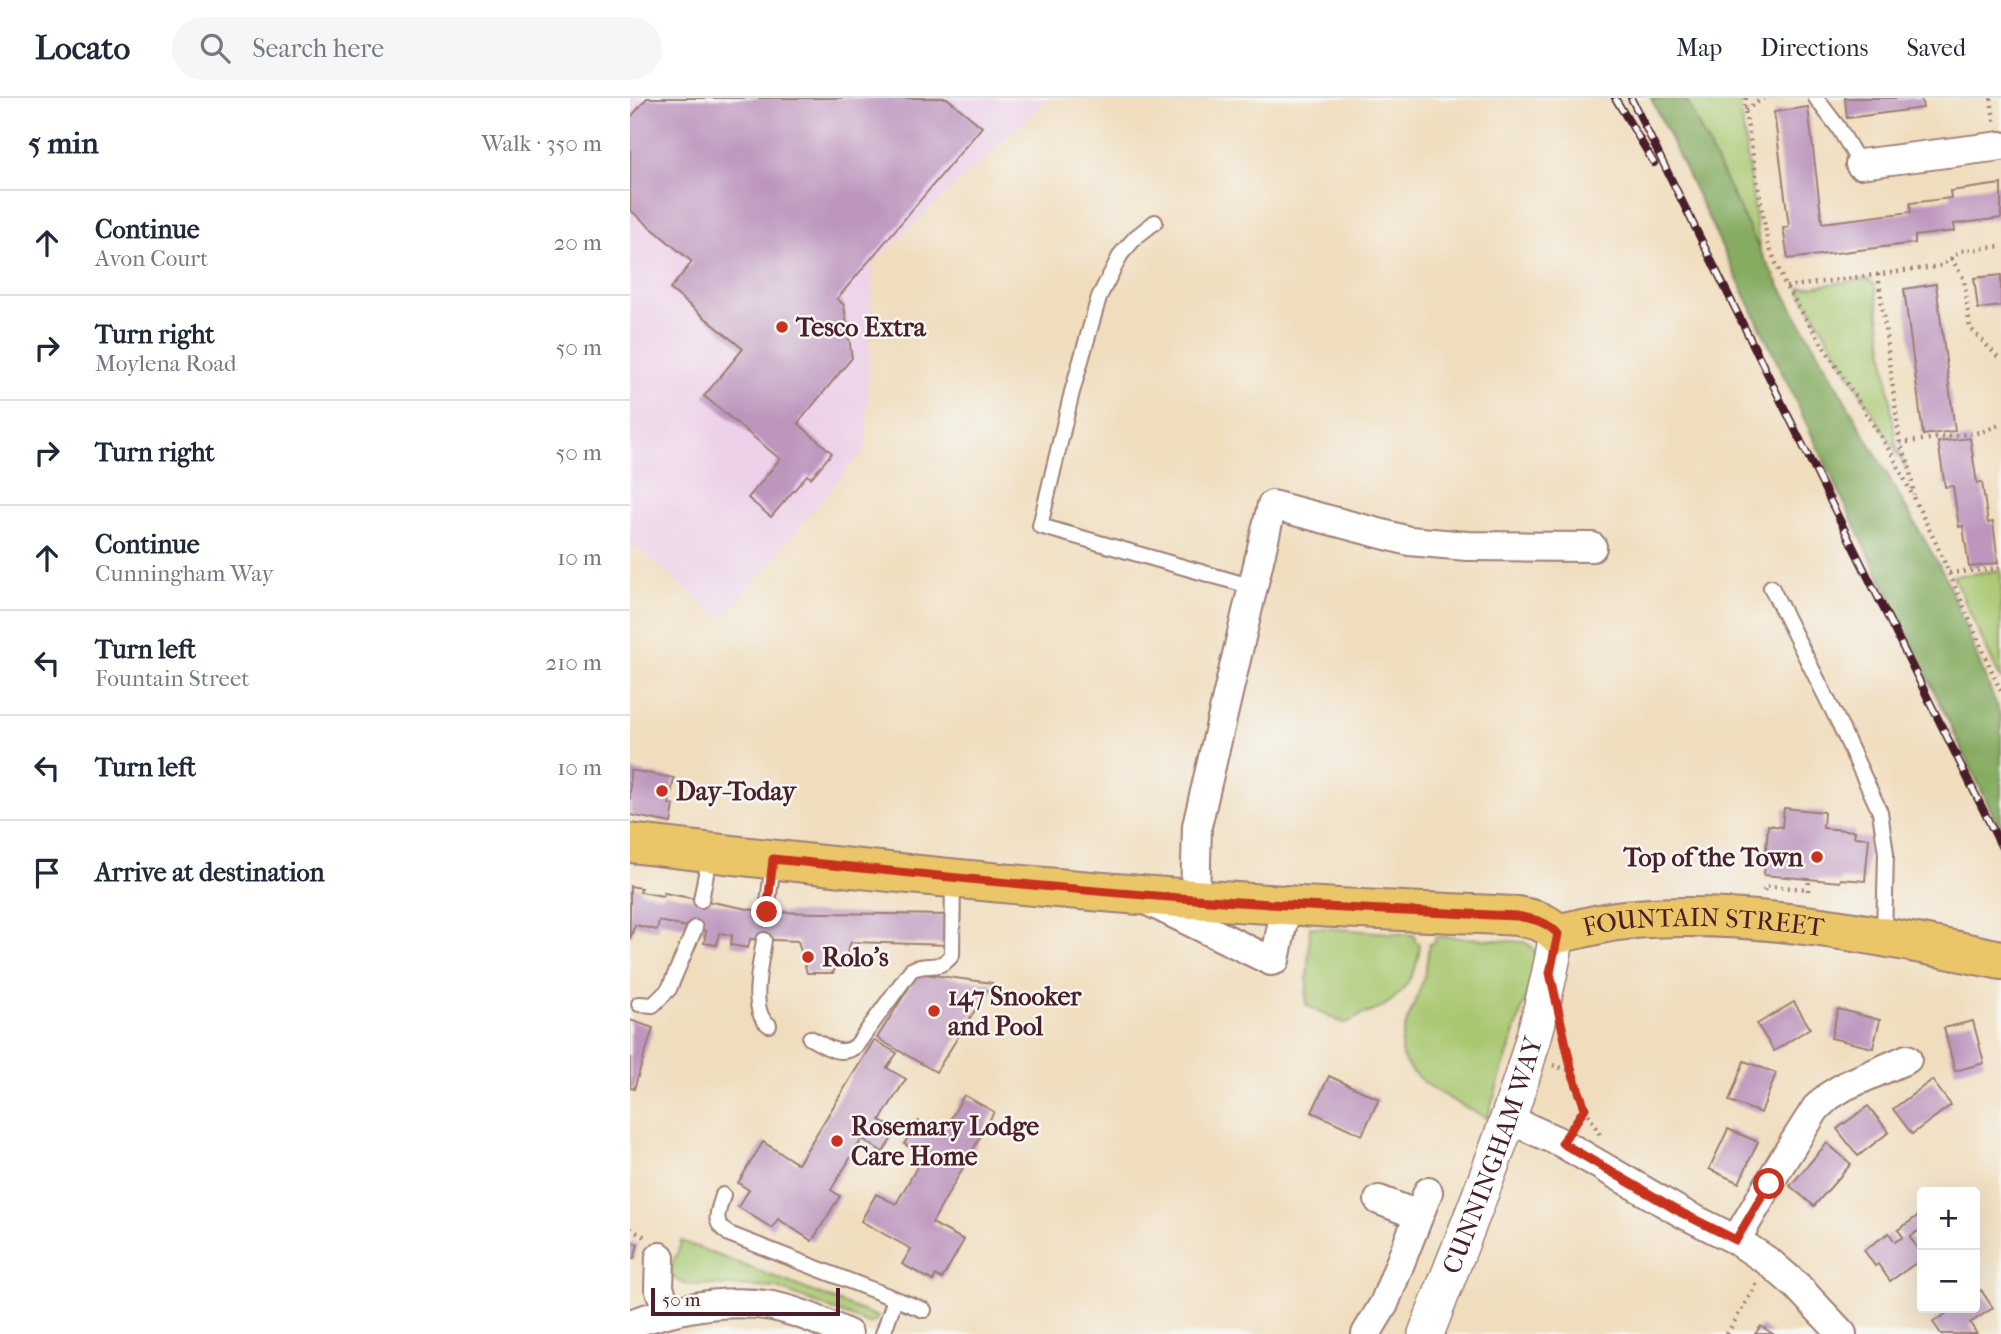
<!DOCTYPE html>
<meta charset="utf-8">
<style>
body{margin:0;font-family:"IM FELL French Canon",serif;background:#f6f6f7;color:#1f2937}
.controls{position:absolute;right:21px;bottom:21px;display:grid;overflow:hidden;border-radius:7px;box-shadow:0 7px 28px #0002}
.controls button{width:63px;height:63px;display:grid;place-items:center;padding:0;border:0;border-bottom:2px solid #e0e1e3;background:#fff;color:#1f2937;font:35px sans-serif}
.scale{position:absolute;left:21px;bottom:18px;width:189px;box-sizing:border-box;padding-left:7px;border:4px solid #4a1f2b;border-top:0;font-size:19px;line-height:24px;white-space:nowrap;color:#4a1f2b;-webkit-text-stroke:5px #f6f6f2;paint-order:stroke}
.stop{position:absolute;width:21px;height:21px;margin:-16px;border:5px solid #c8321e;border-radius:50%;background:#fff}
.stop.end{background:#c8321e;border-color:#fff;box-shadow:0 2px 7px #0008}
.list{margin:0;padding:0;list-style:none}
h2{display:flex;justify-content:space-between;align-items:center;height:91px;margin:0;padding:0 28px;font-size:30px}
h2 small{font-size:23px;font-weight:400;color:#747a83}
.list li{display:grid;grid-template-columns:46px 1fr auto;gap:21px;align-items:center;box-sizing:border-box;height:105px;padding:0 28px;border-top:2px solid #e0e1e3}
.list b{display:block;font-size:26px;white-space:nowrap}
.list p{margin:0;font-size:23px;white-space:nowrap;color:#747a83}
.list em{font-size:23px;font-style:normal;color:#747a83}
.icon{flex:none;width:38px;height:38px;fill:none;stroke:currentColor;stroke-width:2;stroke-linecap:round;stroke-linejoin:round}
.map{position:relative;flex:none;width:1371px;height:1236px;overflow:hidden}
header{display:flex;align-items:center;gap:42px;box-sizing:border-box;height:98px;padding:0 35px;background:#fff;border-bottom:2px solid #e0e1e3}
header strong{font-size:33px}
nav{display:flex;gap:38px;margin-inline-start:auto;font-size:24px}
.search{width:490px;height:63px;background:#f6f6f7;display:flex;align-items:center;gap:18px;box-sizing:border-box;padding:0 24px;border-radius:38px;color:#747a83;font-size:26px}
main{display:flex}
aside{flex:1;background:#fff}
.map>svg:first-child{display:block}
.built{fill:#edd1e9}
.green{fill:#a8c76f;stroke:#79734d;stroke-width:2}
.forest{fill:#86ac62;stroke:#686646;stroke-width:2}
.building{fill:#bd96be}
.lines{fill:none;stroke-linecap:round;stroke-linejoin:round}
.service-casing{stroke:#9d7e74;stroke-width:18}
.minor-casing{stroke:#9d7e74;stroke-width:32}
.tertiary-casing{stroke:#9d7e74;stroke-width:38}
.primary-casing{stroke:#9d7e74;stroke-width:42}
.path{stroke:#9d7e74;stroke-width:4.5;stroke-dasharray:2 5;stroke-linecap:butt}
.service{stroke:#fff;stroke-width:14}
.minor{stroke:#fff;stroke-width:28}
.tertiary{stroke:#fff;stroke-width:35}
.primary{stroke:#eac669;stroke-width:38}
.rail-casing{stroke:#4a1f2b;stroke-width:8}
.rail{stroke:#f6f6f2;stroke-width:5;stroke-dasharray:16;stroke-linecap:butt}
.route{stroke:#c8321e;stroke-width:9}
.poi-dot{fill:#c8321e;stroke:#f6f6f2;stroke-width:2.5}
.labels{text-anchor:middle;stroke-width:5;stroke-linejoin:round;paint-order:stroke}
.poi-label{font-size:26px;font-weight:bold;fill:#4a1f2b;stroke:#f6f6f2;text-anchor:start}
.street-label{font-size:26px;fill:#4a1f2b;stroke:#f6f6f2}
</style>
<header>
<strong>Locato</strong>
<div class="search"><svg class="icon" aria-label="search" viewBox="0 0 24 24"><circle cx="10" cy="10" r="6"/><path d="M15 15l6 6"/></svg>Search here</div>
<nav><a>Map</a><a>Directions</a><a>Saved</a></nav>
</header>
<main>
<aside>
<h2>5 min<small>Walk · 350 m</small></h2>
<ul class="list">
<li><svg class="icon" aria-label="ahead" viewBox="0 0 24 24"><path d="M12 20V5M6 11l6-6 6 6"/></svg><div><b>Continue</b><p>Avon Court</p></div><em>20 m</em></li>
<li><svg class="icon" aria-label="right" viewBox="0 0 24 24"><path d="M7 20v-9h11M14 6l5 5-5 5"/></svg><div><b>Turn right</b><p>Moylena Road</p></div><em>50 m</em></li>
<li><svg class="icon" aria-label="right" viewBox="0 0 24 24"><path d="M7 20v-9h11M14 6l5 5-5 5"/></svg><div><b>Turn right</b></div><em>50 m</em></li>
<li><svg class="icon" aria-label="ahead" viewBox="0 0 24 24"><path d="M12 20V5M6 11l6-6 6 6"/></svg><div><b>Continue</b><p>Cunningham Way</p></div><em>10 m</em></li>
<li><svg class="icon" aria-label="left" viewBox="0 0 24 24"><path d="M17 20v-9H6M10 6l-5 5 5 5"/></svg><div><b>Turn left</b><p>Fountain Street</p></div><em>210 m</em></li>
<li><svg class="icon" aria-label="left" viewBox="0 0 24 24"><path d="M17 20v-9H6M10 6l-5 5 5 5"/></svg><div><b>Turn left</b></div><em>10 m</em></li>
<li><svg class="icon" aria-label="arrive" viewBox="0 0 24 24"><path d="M6 21V4h12l-3 4 3 4H6"/></svg><div><b>Arrive at destination</b></div></li>
</ul>
</aside>
<div class="map">
<svg width="1371" height="1236" viewBox="0 0 1371 1236">
<rect width="100%" height="100%" fill="#f6f6f2"/>
<filter id="ink" filterUnits="userSpaceOnUse"><feTurbulence type="fractalNoise" baseFrequency=".0143" numOctaves="2"/><feDisplacementMap in="SourceGraphic" scale="14" xChannelSelector="R" yChannelSelector="G"/><feConvolveMatrix kernelMatrix="1 2 1 2 8 2 1 2 1" color-interpolation-filters="sRGB"/></filter>
<filter id="wash" filterUnits="userSpaceOnUse"><feTurbulence type="fractalNoise" baseFrequency=".00686" numOctaves="4" result="noise"/><feDisplacementMap in="SourceGraphic" scale="28" xChannelSelector="R" yChannelSelector="G"/><feGaussianBlur stdDeviation="1.57" result="paint"/><feColorMatrix in="noise" values="0 0 0 0 0 0 0 0 0 0 0 0 0 0 0 0 0 1.4 0 .05"/><feComposite in="paint" operator="in"/></filter>
<g filter="url(#wash)">
<rect width="100%" height="100%" fill="#f0ddbd"/>
<path class="built" d="M0 0H419L243 165 236 349 93 521 0 445Z"/>
<g class="green">
<path d="M1055 0H1109L1130 153Z"/>
<path d="M1238 181 1245 187 1266 346 1277 372 1170 193 1171 190Z"/>
<path d="M1371 472V582L1323 478Z"/>
<path d="M680 829 784 837 785 843 790 846C788 875 772 901 744 913 740 915 736 915 733 916 725 920 722 925 713 925L676 907Z"/>
<path d="M806 838 894 844C902 848 907 853 908 862L857 1020C835 1009 771 980 771 951 772 926 788 902 794 878 797 868 798 857 799 846L805 844Z"/>
<path d="M51 1143 248 1219 244 1224 239 1226 147 1190 54 1186 40 1178C38 1166 50 1156 51 1143Z"/>
</g>
<path class="forest" d="M1021 0H1055L1130 153 1315 478 1371 619V733Z"/>
<g id="blocks">
<g class="building">
<path d="M17 0H317L352 29 207 201 214 207 222 260 168 325 202 355 181 380 177 377 141 419 118 400 150 361 74 298 113 251 40 191 62 164 0 112V20Z"/>
<path d="M1215 0H1291L1293 10 1217 20Z"/>
<path d="M1178 9 1192 125 1281 114 1280 105 1321 100 1320 93 1371 86V120L1324 126 1325 133 1285 138V145L1158 161 1153 130 1159 129 1144 14Z"/>
<path d="M1371 177V208L1348 211 1344 180Z"/>
<path d="M1306 186 1325 333 1293 337 1274 191Z"/>
<path d="M1340 340 1347 385 1352 384 1358 425 1363 424 1368 465 1339 469 1333 428 1329 429 1323 388 1315 389 1308 344Z"/>
<path d="M0 672 44 680 39 706 44 707 41 725 0 717Z"/>
<path d="M1154 710 1194 714 1193 730 1225 733 1224 739 1239 740 1235 783 1211 781 1210 784 1134 777 1138 727 1152 729Z"/>
<path d="M0 788 11 790 10 794 33 798 34 795 134 814 319 817V847L221 844 216 857H212L203 875H177L168 843 120 841 118 850 101 847 102 837 89 835 87 847 74 845 76 833 29 823 27 832 5 827 0 841Z"/>
<path d="M288 875 362 885 306 974 247 940Z"/>
<path d="M1164 904 1180 930 1144 953 1127 926Z"/>
<path d="M1208 911 1250 922 1243 950 1201 940Z"/>
<path d="M0 922 23 930 4 991 0 990Z"/>
<path d="M1343 923 1354 965 1325 973 1314 930Z"/>
<path d="M244 942 267 955 257 970 276 981 250 1022 267 1032 253 1054 232 1041 201 1092 210 1098 182 1143 148 1121 142 1130 108 1109 119 1092 108 1085 133 1044 168 1066Z"/>
<path d="M1114 963 1146 975 1131 1015 1099 1003Z"/>
<path d="M699 978 749 1001 732 1037 682 1014Z"/>
<path d="M1302 982 1321 1007 1282 1036 1263 1011Z"/>
<path d="M334 997 364 1014 302 1125 334 1142 312 1181 306 1177 303 1183 272 1166 281 1151 231 1123 246 1096 266 1106 294 1057 274 1046 288 1023 312 1036Z"/>
<path d="M1238 1008 1259 1034 1228 1058 1207 1031Z"/>
<path d="M1098 1031 1128 1044 1109 1085 1079 1071Z"/>
<path d="M1197 1045 1221 1066 1184 1108 1160 1088Z"/>
<path d="M1292 1115V1130L1280 1139 1292 1157V1161L1260 1183 1248 1166 1245 1168 1234 1152 1259 1135 1265 1144 1273 1139 1268 1132Z"/>
<path d="M0 1144 8 1146 4 1161 0 1160Z"/>
<path d="M1351 1192 1363 1210 1340 1225 1347 1236H1311L1303 1224 1325 1210H1345V1197Z"/>
<path d="M1131 1228 1143 1236H1125Z"/>
</g>
</g>
</g>
<g filter="url(#ink)">
<use href="#blocks" fill-opacity="0" stroke="#9d7e74" stroke-width="2"/>
<g class="lines">
<defs>
<g id="service">
<path d="M1186 0 1208 29 1230 66"/>
<path d="M525 124 506 139 491 156 469 199 442 294 410 428 623 489"/>
<path d="M1141 489 1209 625 1250 714 1256 755 1254 838"/>
<path d="M71 802 80 755"/>
<path d="M137 814 143 763"/>
<path d="M134 842C131 865 118 914 139 927"/>
<path d="M9 906 23 907 39 891 65 830"/>
<path d="M180 940C196 948 210 960 226 948L281 872C297 863 308 875 322 857L323 782"/>
<path d="M93 1097C88 1116 81 1123 99 1136L294 1212"/>
<path d="M253 1236 265 1201"/>
</g>
<g id="minor">
<path d="M1230 66 1371 48"/>
<path d="M565 801 567 728 642 407 779 443 837 448 962 449"/>
<path d="M518 803 641 863 645 862 656 808"/>
<path d="M878 1021 932 1045 1052 1115 1106 1142 1139 1164 1167 1188 1212 1236"/>
<path d="M749 1102 788 1117"/>
<path d="M1106 1142 1150 1067 1186 1010 1199 998 1215 988 1277 961"/>
<path d="M30 1159 29 1190 38 1213"/>
<path d="M0 1226C46 1210 94 1200 142 1208 168 1213 194 1225 218 1236"/>
<path d="M736 1236 754 1206 798 1094"/>
</g>
<g id="tertiary">
<path id="s1" d="M796 1236C846 1105 904 975 927 836"/>
</g>
<g id="primary">
<path id="s2" d="M0 745C217 771 435 794 654 807 731 812 809 814 887 818 903 821 916 823 927 836 950 831 973 824 995 822 1117 810 1252 837 1371 862"/>
</g>
</defs>
<use href="#service" class="service-casing"/>
<use href="#minor" class="minor-casing"/>
<use href="#tertiary" class="tertiary-casing"/>
<use href="#primary" class="primary-casing"/>
<g class="path">
<path d="M1116 0 1115 12 1138 146 1156 189 1263 358 1306 445 1371 594"/>
<path d="M1361 0 1364 23"/>
<path d="M1115 12 1134 0"/>
<path d="M1321 160 1334 181 1340 230 1371 262"/>
<path d="M1248 176 1270 345 1279 367 1284 397"/>
<path d="M1156 189 1311 168 1331 153 1371 148"/>
<path d="M1270 345 1352 334 1371 326"/>
<path d="M1319 475 1371 470"/>
<path d="M1134 793 1135 788 1178 791"/>
<path d="M1178 793 1179 782"/>
<path d="M935 940 942 974 955 1010 946 1024"/>
<path d="M923 967 941 973"/>
<path d="M955 1010 970 1037"/>
<path d="M0 1131 15 1139"/>
<path d="M1097 1236 1127 1185"/>
</g>
<use href="#service" class="service"/>
<use href="#minor" class="minor"/>
<use href="#tertiary" class="tertiary"/>
<use href="#primary" class="primary"/>
<defs>
<g id="rail">
<path d="M985 0 1024 65"/>
<path d="M1001 0 1371 748"/>
</g>
</defs>
<use href="#rail" class="rail-casing"/>
<use href="#rail" class="rail"/>
</g>
</g>
<g class="lines" filter="url(#ink)">
<path class="route" d="M137 814 143 761C283 775 423 791 564 801 672 809 779 813 887 818 903 821 916 823 928 836L920 875 942 974 955 1010 932 1045 1052 1115 1106 1142 1139 1086"/>
</g>
<g class="poi-dot">
<circle cx="152" cy="229" r="7"/>
<circle cx="32" cy="693" r="7"/>
<circle cx="1187" cy="759" r="7"/>
<circle cx="178" cy="859" r="7"/>
<circle cx="304" cy="913" r="7"/>
<circle cx="207" cy="1043" r="7"/>
</g>
<g class="labels">
<g class="poi-label">
<text x="166" y="238">Tesco Extra</text>
<text x="46" y="702">Day-Today</text>
<text x="1173" y="768" text-anchor="end">Top of the Town</text>
<text x="192" y="868">Rolo's</text>
<text x="318" y="907">147 Snooker<tspan x="318" dy="30">and Pool</tspan></text>
<text x="221" y="1037">Rosemary Lodge<tspan x="221" dy="30">Care Home</tspan></text>
</g>
<g class="street-label">
<text dy="9" stroke="none"><textPath href="#s2" startOffset="1083">FOUNTAIN STREET</textPath></text>
<text dy="9" stroke="none"><textPath href="#s1" startOffset="191">CUNNINGHAM WAY</textPath></text>
</g>
</g>
</svg>
<div class="controls">
<button>+</button>
<button>−</button>
</div>
<div class="scale">50 m</div>
<div class="stop" style="left:1139px;top:1086px"></div>
<div class="stop end" style="left:137px;top:814px"></div>
</div>
</main>
